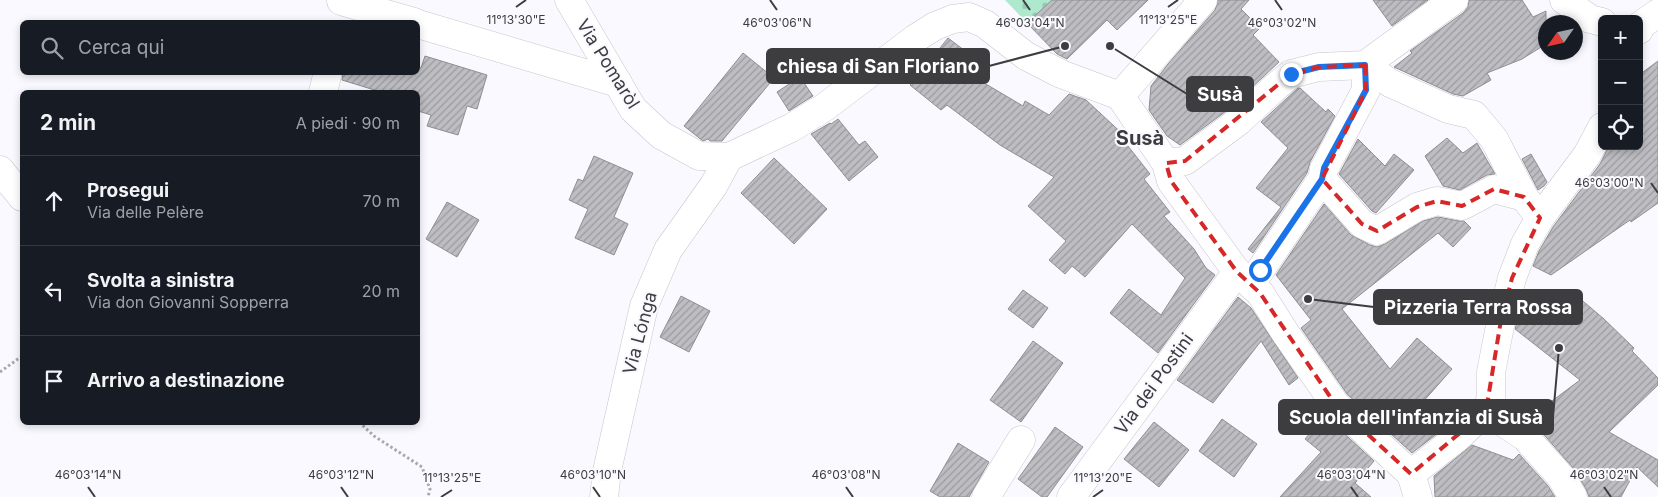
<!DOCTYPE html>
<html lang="it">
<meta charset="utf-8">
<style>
body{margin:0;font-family:Inter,sans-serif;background:#20242c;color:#f1f3f6}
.controls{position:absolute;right:15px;top:15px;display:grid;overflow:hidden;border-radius:8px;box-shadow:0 2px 8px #0003}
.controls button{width:45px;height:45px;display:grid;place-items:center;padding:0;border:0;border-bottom:1px solid #363941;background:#171b24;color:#f1f3f6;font:25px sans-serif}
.compass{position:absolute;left:1538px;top:15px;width:45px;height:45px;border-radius:50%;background:#171b24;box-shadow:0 2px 8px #0003;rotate:236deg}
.stop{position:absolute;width:15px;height:15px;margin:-11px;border:4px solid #1a73e8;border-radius:50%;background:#fff}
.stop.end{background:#1a73e8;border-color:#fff;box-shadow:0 1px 5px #0008}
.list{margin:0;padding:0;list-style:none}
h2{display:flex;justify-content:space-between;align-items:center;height:65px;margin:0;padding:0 20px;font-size:21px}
h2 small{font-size:16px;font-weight:400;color:#9ea1a6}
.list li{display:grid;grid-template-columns:32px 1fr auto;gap:15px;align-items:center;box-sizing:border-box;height:90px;padding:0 20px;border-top:1px solid #363941}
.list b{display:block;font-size:19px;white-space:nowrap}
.list p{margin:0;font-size:16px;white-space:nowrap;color:#9ea1a6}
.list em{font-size:16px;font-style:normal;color:#9ea1a6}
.icon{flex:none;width:28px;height:28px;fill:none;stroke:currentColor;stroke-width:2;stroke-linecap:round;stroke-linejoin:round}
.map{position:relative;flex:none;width:1658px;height:497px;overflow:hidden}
.search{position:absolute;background:#171b24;box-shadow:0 2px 8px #0003;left:20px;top:20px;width:400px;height:55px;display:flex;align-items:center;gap:12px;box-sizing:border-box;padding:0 18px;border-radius:8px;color:#9ea1a6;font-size:19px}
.panel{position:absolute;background:#171b24;box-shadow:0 2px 8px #0003;left:20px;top:90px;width:400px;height:335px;border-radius:8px}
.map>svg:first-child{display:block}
.cemetery{fill:url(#cemetery-stones)}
.building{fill:url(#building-hatch);stroke:#8e8e94}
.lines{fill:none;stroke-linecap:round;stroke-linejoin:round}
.minor-casing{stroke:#c7c7cc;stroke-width:29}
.path{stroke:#a9a9ad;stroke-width:3;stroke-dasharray:2.5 2.5;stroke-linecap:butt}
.minor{stroke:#fff;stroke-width:28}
.route{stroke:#1a73e8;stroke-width:6}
.marked{fill:none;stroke:#d62828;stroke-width:4;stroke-dasharray:10 6;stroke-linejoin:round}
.ticks{fill:none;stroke:#3d3d3f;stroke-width:2}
.labels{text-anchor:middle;stroke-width:4;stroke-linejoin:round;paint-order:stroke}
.street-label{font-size:18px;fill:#3d3d3f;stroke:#f9f9ff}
.quarter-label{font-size:20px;font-weight:bold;fill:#3c3c40;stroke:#f9f9ff}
.ticks-label{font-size:12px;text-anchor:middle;fill:#3d3d3f;stroke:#f9f9ff;stroke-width:4;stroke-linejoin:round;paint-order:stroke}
.leader{fill:none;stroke:#3d3d3f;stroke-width:2}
.callout-dot{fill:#3d3d3f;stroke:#f9f9ff;stroke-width:2}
.callout{fill:#3d3d3f;stroke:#3d3d3f;stroke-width:2}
.callout-label{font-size:19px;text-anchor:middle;font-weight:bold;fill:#fff}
</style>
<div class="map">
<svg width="1658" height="497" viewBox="0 0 1658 497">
<defs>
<pattern id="cemetery-stones" width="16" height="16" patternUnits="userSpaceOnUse" patternTransform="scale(1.25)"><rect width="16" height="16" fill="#aee8cd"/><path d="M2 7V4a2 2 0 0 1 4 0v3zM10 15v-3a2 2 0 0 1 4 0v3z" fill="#97c8b1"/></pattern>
<pattern id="building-hatch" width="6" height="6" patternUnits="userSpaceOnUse" patternTransform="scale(1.25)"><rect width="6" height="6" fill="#bdbdc2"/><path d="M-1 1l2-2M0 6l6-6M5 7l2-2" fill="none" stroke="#9b9b9f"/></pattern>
</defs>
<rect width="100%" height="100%" fill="#f9f9ff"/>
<path class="cemetery" d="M1005 0H1052L1027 23Z"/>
<g class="building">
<path d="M1052 0H1148L1117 30 1107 20 1067 59 1057 54 1027 23Z"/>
<path d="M1218 0H1249L1241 9 1260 28 1253 35 1279 62 1229 109 1180 145 1167 136 1149 110 1151 86 1168 64 1215 10Z"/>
<path d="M1373 0H1428L1392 26Z"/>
<path d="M1469 0H1522L1533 17 1546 11V44L1522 59 1487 73 1491 80 1463 96 1453 94 1394 67 1412 53 1410 51 1463 13 1468 7Z"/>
<path d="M948 38 984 65 974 77 1023 106 1025 101 1049 115 1069 94 1086 100 1127 138 1124 141 1150 174 1144 179 1170 212 1164 216 1194 249 1206 268 1215 275 1158 353 1110 313 1129 289 1161 315 1185 278 1132 224 1085 277 1072 266 1065 274 1049 260 1066 241 1028 206 1054 177 1000 145 947 105 941 110 910 85Z"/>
<path d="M743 53 774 78 722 141H710L708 139 703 141 684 126Z"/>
<path d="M425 56 487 75 477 109 467 106 458 135 427 126 431 115 418 111V92H381L342 80 343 72H418V66L421 68Z"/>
<path d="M1658 61V203L1631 222 1630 220 1551 275 1533 266 1539 251 1553 227 1600 164 1609 146H1639V75Z"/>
<path d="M800 77 813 96 789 111 777 92Z"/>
<path d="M1298 88H1300L1326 112 1328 109 1335 116 1310 162 1307 173 1253 253 1248 249 1281 207 1256 188 1288 148 1261 122Z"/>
<path d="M838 119 859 145 865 141 878 157 849 181 811 134 830 123 831 124Z"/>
<path d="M1447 138 1463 153 1477 143 1495 174 1487 175 1460 190 1443 186 1425 156Z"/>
<path d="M1358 139 1385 166 1394 154 1414 170 1376 213 1372 211 1339 174Z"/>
<path d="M1531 154 1547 182 1544 186 1538 190 1522 159Z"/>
<path d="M594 156 633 173 614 217 628 224 614 255 575 238 588 209 569 200 578 179 583 181Z"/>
<path d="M774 158 827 209 794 244 741 193Z"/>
<path d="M447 202 479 220 457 257 426 239Z"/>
<path d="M1324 204 1351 235 1370 245 1377 247 1385 244 1423 221 1438 217 1459 221H1464L1471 228 1453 247 1438 233 1342 309 1390 369 1417 338 1452 369 1422 403 1447 426 1412 453 1347 394 1301 328 1311 320 1276 275Z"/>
<path d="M1023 290 1048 308 1033 328 1008 309Z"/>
<path d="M1571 291 1604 319 1634 348 1632 351 1658 378V385L1609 432 1658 460V487L1637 467 1621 497H1589L1586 489 1574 469 1539 429 1553 407 1548 404 1580 380 1515 329 1518 319 1525 310 1543 324Z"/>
<path d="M681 296 710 311 689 352 660 337Z"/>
<path d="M1238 297 1251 308 1298 378 1289 385 1261 341 1213 403 1177 380Z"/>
<path d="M1033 341 1063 363 1021 422 990 400Z"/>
<path d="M1325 416 1374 461 1355 483 1371 497H1280L1321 452 1305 439Z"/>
<path d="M1222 419 1257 444 1234 477 1199 451Z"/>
<path d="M1154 422 1189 450 1159 487 1124 459Z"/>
<path d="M1055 427 1083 447 1047 497H1042L1018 479Z"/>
<path d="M958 443 989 462 969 497H940L930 491Z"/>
<path d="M1472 445 1513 460 1519 454 1548 486 1555 497H1435L1434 476Z"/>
</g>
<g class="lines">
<defs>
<g id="minor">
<path d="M569 0 633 109 661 135 699 156 729 157 791 128 825 107 916 38 935 26 953 19 969 17 985 24 1026 56 1061 74 1120 96"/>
<path d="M1564 0 1590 19 1602 22"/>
<path d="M341 1 414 22"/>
<path d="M418 24 618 83"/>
<path d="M1639 30 1641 25 1658 13"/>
<path d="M1365 65 1390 83 1448 109 1474 115 1494 139 1524 197 1540 218"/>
<path d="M323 92 328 72"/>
<path d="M1120 96 1166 163 1171 181 1237 272 1260 293 1286 334 1335 404 1411 474 1418 497"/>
<path d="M1120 96 1203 0"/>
<path d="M1166 163 1185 161 1239 121 1273 89 1291 74 1319 67 1365 65 1454 0"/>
<path d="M0 170 22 197"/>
<path d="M1322 179 1362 224 1377 231 1417 207 1437 201 1462 206 1494 189 1524 197"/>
<path d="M1251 284 1322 179 1324 169 1366 90 1365 65"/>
<path d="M1486 411 1491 398V372L1500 326 1512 278 1525 244 1540 218 1587 155 1602 127"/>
<path d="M1411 474 1458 437 1486 411 1525 437 1561 477 1573 497"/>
<path d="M604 497 607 471 644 306 668 250 714 185 729 157"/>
<path d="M986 497 1021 440"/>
<path d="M1071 497 1237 272"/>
</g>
</defs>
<use href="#minor" class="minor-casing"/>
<g class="path">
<path d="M0 372 22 356"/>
<path d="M359 422 374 436 422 467 430 489 428 497"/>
</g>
<use href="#minor" class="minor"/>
</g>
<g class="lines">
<path class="route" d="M1260 270 1322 179 1324 168 1366 90 1365 65 1319 67 1291 74"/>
</g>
<path class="marked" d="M1365 65 1366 90 1322 179 1362 224 1377 231 1417 207 1437 201 1462 206 1494 189 1524 197 1540 218 1512 278 1500 326 1486 411 1411 474 1335 404 1260 293 1237 272 1171 181 1166 163 1185 161 1291 74 1319 67Z"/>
<path class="ticks" d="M770 0 777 10M1023 0 1030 10M1275 0 1282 10M516 7 526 0M1168 7 1178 0M1651 183 1658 193M88 487 95 497M341 487 348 497M593 487 600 497M846 487 853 497M1351 487 1358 497M1604 487 1611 497M441 497 452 490M1093 497 1103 490"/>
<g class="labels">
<g class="street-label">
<text transform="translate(608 64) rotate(58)" y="6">Via Pomaròl</text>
<text transform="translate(640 333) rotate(-75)" y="6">Via Lónga</text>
<text transform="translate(1154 384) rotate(-54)" y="6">Via dei Postini</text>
</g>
<g class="quarter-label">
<text x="1140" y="145">Susà</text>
</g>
</g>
<g class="ticks-label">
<text x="516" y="24">11°13'30"E</text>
<text x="1168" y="24">11°13'25"E</text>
<text x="777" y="27">46°03'06"N</text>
<text x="1030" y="27">46°03'04"N</text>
<text x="1282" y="27">46°03'02"N</text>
<text x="1609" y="187">46°03'00"N</text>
<text x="88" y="479">46°03'14"N</text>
<text x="341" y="479">46°03'12"N</text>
<text x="593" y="479">46°03'10"N</text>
<text x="846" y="479">46°03'08"N</text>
<text x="1351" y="479">46°03'04"N</text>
<text x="1604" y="479">46°03'02"N</text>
<text x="452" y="482">11°13'25"E</text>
<text x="1103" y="482">11°13'20"E</text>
</g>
<path class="leader" d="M1065 46L989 66M1110 46L1187 94M1308 299L1374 307M1559 348L1553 417"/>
<g class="callout-dot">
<circle cx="1065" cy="46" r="5"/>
<circle cx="1110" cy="46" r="5"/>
<circle cx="1308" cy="299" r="5"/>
<circle cx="1559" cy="348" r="5"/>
</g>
<g class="callout">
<rect x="767" y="49" width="222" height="34" rx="5"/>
<rect x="1187" y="77" width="66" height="34" rx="5"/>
<rect x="1374" y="290" width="208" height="34" rx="5"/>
<rect x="1279" y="400" width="274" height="34" rx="5"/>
</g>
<g class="callout-label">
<text x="878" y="73">chiesa di San Floriano</text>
<text x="1220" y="101">Susà</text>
<text x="1478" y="314">Pizzeria Terra Rossa</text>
<text x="1416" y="424">Scuola dell'infanzia di Susà</text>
</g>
</svg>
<div class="controls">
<button>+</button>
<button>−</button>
<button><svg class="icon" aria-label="locate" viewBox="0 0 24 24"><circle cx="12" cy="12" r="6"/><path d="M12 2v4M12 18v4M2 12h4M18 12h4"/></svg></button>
</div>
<svg class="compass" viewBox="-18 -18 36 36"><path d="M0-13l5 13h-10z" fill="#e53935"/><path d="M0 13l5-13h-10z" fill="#9ea1a6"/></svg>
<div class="stop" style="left:1260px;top:270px"></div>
<div class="stop end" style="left:1291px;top:74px"></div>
<div class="search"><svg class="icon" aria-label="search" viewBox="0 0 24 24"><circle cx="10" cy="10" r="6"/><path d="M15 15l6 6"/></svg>Cerca qui</div>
<section class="panel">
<h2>2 min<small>A piedi · 90 m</small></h2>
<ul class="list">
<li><svg class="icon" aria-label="ahead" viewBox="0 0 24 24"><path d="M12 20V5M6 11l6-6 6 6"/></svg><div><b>Prosegui</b><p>Via delle Pelère</p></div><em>70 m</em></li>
<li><svg class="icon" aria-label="left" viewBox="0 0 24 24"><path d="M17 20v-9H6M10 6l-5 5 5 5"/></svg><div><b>Svolta a sinistra</b><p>Via don Giovanni Sopperra</p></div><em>20 m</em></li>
<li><svg class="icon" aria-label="arrive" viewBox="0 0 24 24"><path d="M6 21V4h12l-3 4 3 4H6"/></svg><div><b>Arrivo a destinazione</b></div></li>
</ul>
</section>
</div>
